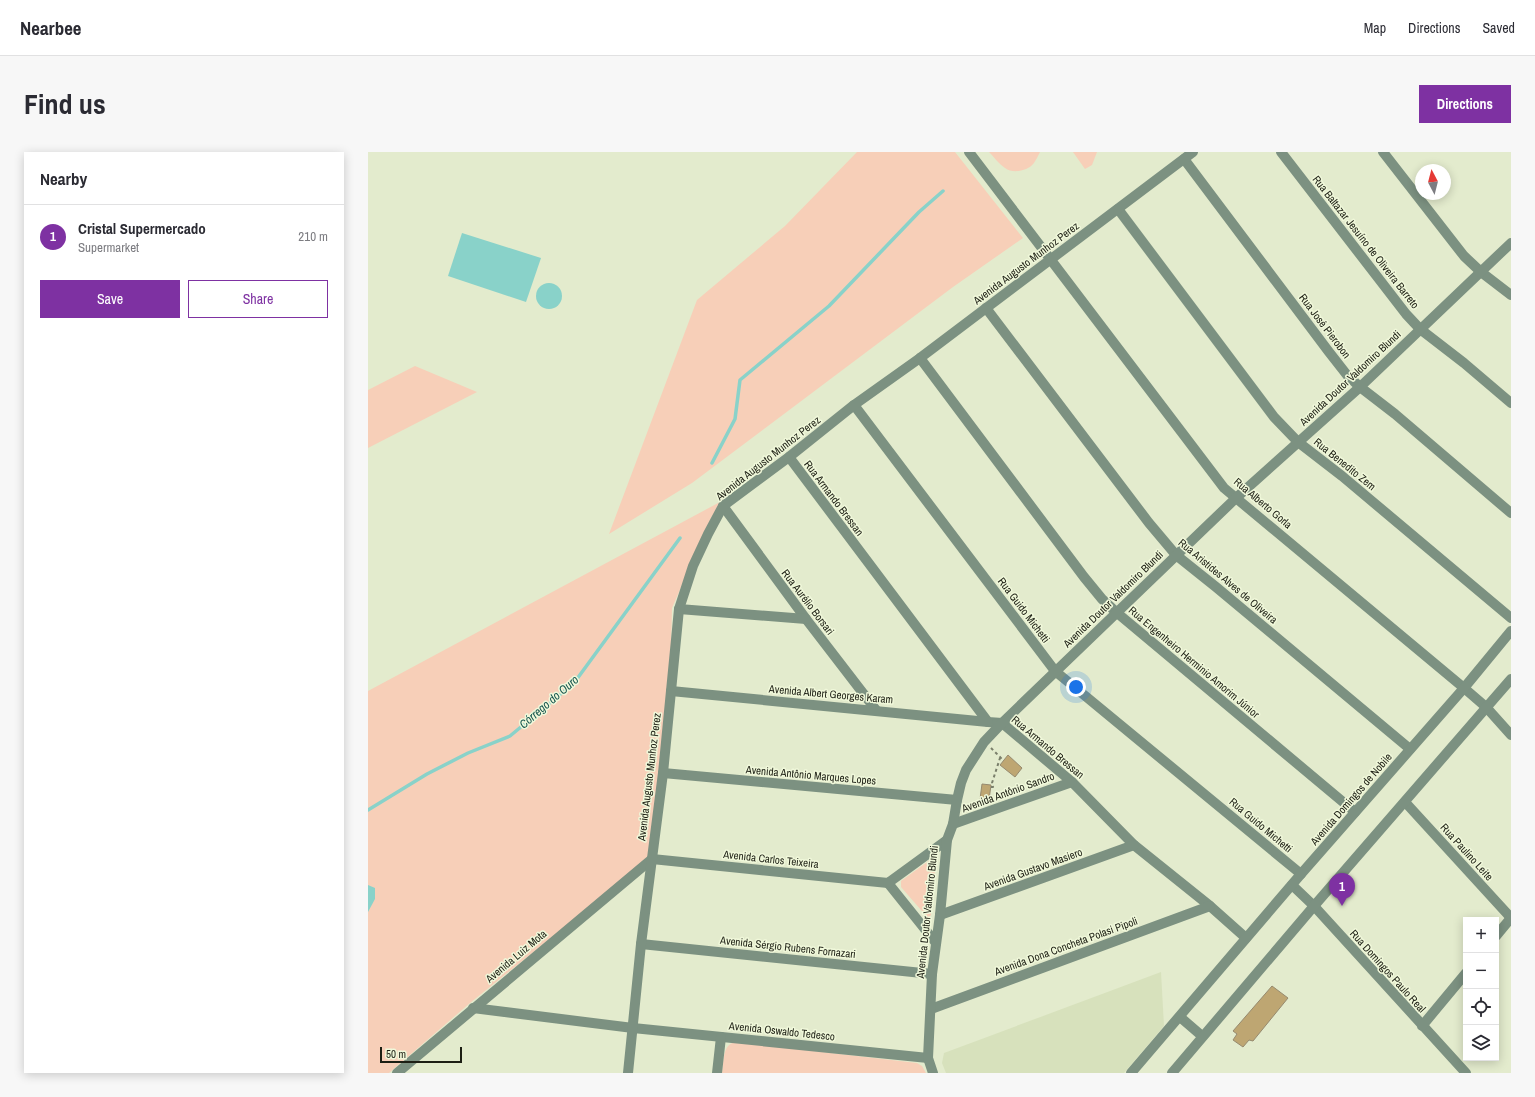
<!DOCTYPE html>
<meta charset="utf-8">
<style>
body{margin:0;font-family:"Archivo Narrow",sans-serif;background:#f7f7f7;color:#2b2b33}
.controls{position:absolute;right:12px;bottom:12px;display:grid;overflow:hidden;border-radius:0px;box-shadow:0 2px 10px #0003}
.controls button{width:36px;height:36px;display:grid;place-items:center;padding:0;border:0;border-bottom:1px solid #e1e1e2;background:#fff;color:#2b2b33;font:20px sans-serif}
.compass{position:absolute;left:1047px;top:12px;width:36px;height:36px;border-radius:50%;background:#fff;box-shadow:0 2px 10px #0003;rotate:353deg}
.scale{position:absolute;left:12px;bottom:10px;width:82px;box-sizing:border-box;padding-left:4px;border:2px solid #1d1f14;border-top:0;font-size:11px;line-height:14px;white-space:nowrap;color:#1d1f14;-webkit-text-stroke:3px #f0f8da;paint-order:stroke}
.you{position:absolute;left:708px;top:535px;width:14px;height:14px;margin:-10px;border:3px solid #fff;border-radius:50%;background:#1a73e8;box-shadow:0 0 0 6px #1a73e833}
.badge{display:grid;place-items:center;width:26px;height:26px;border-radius:50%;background:#7e31a2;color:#fff;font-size:13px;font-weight:700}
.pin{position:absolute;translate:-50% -33px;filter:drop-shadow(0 1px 2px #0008)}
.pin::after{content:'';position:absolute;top:21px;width:14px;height:12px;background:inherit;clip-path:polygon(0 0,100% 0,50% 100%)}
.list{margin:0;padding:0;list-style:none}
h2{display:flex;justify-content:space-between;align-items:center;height:52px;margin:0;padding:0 16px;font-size:17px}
h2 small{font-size:13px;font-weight:400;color:#7c7c81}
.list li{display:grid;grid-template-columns:26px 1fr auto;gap:12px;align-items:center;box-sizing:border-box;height:64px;padding:0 16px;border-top:1px solid #e1e1e2}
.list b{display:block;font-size:15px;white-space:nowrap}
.list p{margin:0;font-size:13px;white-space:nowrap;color:#7c7c81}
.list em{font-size:13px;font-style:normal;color:#7c7c81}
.actions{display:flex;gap:8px;padding:12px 16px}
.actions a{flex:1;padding:9px 0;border:1px solid #7e31a2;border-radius:0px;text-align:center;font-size:14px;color:#7e31a2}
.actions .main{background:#7e31a2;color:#fff}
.icon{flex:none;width:22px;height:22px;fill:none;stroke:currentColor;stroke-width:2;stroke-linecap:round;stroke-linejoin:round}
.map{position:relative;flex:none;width:1143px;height:921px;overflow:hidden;border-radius:0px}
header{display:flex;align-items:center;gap:24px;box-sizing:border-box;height:56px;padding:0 20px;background:#fff;border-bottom:1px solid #e1e1e2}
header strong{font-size:19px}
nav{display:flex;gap:22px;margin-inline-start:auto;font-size:14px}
.intro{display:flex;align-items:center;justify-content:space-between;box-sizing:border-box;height:96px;padding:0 24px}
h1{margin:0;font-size:28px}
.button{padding:10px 18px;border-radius:0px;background:#7e31a2;color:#fff;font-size:14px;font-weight:700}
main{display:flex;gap:24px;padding:0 24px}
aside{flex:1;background:#fff;border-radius:0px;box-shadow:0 2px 10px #0003}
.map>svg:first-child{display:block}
.built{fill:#d7e1bc}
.green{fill:#f7cfb8}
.water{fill:#89d2c9}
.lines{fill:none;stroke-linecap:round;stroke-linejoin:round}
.stream{stroke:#89d2c9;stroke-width:3.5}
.building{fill:#bea672;stroke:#968a6f}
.path{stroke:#797e6a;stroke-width:2;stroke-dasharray:3 3;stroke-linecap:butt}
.minor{stroke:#7c9181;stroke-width:10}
.labels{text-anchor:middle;stroke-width:3;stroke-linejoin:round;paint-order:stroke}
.street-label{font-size:11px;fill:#1d1f14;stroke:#f0f8da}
.water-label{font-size:12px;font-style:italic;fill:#14544d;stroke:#f0f8da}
</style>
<header>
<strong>Nearbee</strong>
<nav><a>Map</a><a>Directions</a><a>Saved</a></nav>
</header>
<div class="intro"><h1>Find us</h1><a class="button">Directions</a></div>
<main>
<aside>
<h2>Nearby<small></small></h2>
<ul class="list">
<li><span class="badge">1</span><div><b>Cristal Supermercado</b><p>Supermarket</p></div><em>210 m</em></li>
</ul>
<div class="actions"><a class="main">Save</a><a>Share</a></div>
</aside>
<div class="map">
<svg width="1143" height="921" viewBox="0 0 1143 921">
<rect width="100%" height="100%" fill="#e3ebcd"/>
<path class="built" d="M793 820 796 874 756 921H578L574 911 576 901Z"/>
<g class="green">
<path d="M489 0H587L655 86 585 135 324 331 241 382 329 148 417 74Z"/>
<path d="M621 0H672C670 4 668 8 666 11 660 19 645 22 637 16 631 12 626 5 621 0Z"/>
<path d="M705 0H729L724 13 717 17Z"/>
<path d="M47 214 109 240 0 296V238Z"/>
<path d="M365 343 344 364 304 456 302 540 282 706 102 851 21 921H0V539Z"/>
<path d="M562 708 568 711 563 763 560 766 533 735V729Z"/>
<path d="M367 890 549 911 554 914 558 921H354C356 910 354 893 367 890Z"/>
</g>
<g class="water">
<path d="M94 81 173 106 158 150 80 124Z"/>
<circle cx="181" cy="144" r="13"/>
<path d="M0 733 7 736V747L0 760Z"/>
</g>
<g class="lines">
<g class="stream">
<path d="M344 311 367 267 372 228 461 154 551 60 575 39"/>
<path d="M0 658 59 622 100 601 142 584 206 531 312 386"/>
</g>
</g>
<g class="building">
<path d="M640 603 654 616 647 625 632 613Z"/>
<path d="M614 632 623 633 621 648 612 647Z"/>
<path d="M904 834 920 846 885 889 881 888 875 895 865 888 869 882 865 879Z"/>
</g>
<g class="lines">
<g class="path">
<path d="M623 596 635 608"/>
<path d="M623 635H625L624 631 632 606"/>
</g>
<g class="minor">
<path d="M601 0 856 336 1096 536 1118 555 1143 583"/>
<path d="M913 0 1038 162 1052 177 1096 211 1143 251"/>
<path d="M1015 0 1096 104 1113 120 1143 143"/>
<path d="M816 7 961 200 979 223 992 235 1027 262 1143 361"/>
<path d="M750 57 906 265 930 290 974 324 1143 466"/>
<path d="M618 156 781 371 808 403 848 435 1042 597"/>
<path d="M552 206 716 425 734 447 748 460 987 660"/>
<path d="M486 253 687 519 933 722"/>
<path d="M421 305 620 570 634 571 704 630 766 693 842 754 878 786"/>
<path d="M355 354 438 467 508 558"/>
<path d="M311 457 438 467"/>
<path d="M303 539 620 570"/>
<path d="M295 621 589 648"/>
<path d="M1037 650 1143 766"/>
<path d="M585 672 704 630"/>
<path d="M520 731 568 791"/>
<path d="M924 733 946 754 1098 921"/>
<path d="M572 763 766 693"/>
<path d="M1128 784 1143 766"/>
<path d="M273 792 564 822"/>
<path d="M105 856 265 876 560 906"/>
<path d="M563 857 842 754"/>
<path d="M812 865 834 884"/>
<path d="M1054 874 1098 821"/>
<path d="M29 921 284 707 520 731 579 688"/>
<path d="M260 921 273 792 295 621 311 457 325 414 340 382 355 354 421 305 486 253 552 206 825 0"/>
<path d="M349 921 353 885"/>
<path d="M565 921 560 906 564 822 572 763 579 688 585 672 589 648 593 631 598 618 616 590 634 571 868 346 992 235 1143 91"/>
<path d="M763 921 933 722 1096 536 1143 479"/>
<path d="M804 921 946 754 1143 527"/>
</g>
</g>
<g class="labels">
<g class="street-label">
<text transform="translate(998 90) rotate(52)" y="4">Rua Baltazar Jesuíno de Oliveira Barreto</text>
<text transform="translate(658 111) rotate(-37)" y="4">Avenida Augusto Munhoz Perez</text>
<text transform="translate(957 174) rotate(53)" y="4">Rua José Pierobon</text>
<text transform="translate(982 226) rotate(-43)" y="4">Avenida Doutor Valdomiro Blundi</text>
<text transform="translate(400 306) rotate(-38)" y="4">Avenida Augusto Munhoz Perez</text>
<text transform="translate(977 312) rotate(39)" y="4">Rua Benedito Zem</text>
<text transform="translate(466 346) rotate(53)" y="4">Rua Armando Bressan</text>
<text transform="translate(895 351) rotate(40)" y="4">Rua Alberto Gorla</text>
<text transform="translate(860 429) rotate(40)" y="4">Rua Aristides Alves de Oliveira</text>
<text transform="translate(745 447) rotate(-44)" y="4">Avenida Doutor Valdomiro Blundi</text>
<text transform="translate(440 450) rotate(53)" y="4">Rua Aurélio Borsari</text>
<text transform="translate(656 458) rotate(53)" y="4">Rua Guido Michetti</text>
<text transform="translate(826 510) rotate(40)" y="4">Rua Engenheiro Herminio Amorim Júnior</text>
<text transform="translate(463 542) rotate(5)" y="4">Avenida Albert Georges Karam</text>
<text transform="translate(680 595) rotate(40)" y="4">Rua Armando Bressan</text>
<text transform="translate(443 623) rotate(5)" y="4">Avenida Antônio Marques Lopes</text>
<text transform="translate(281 625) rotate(-83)" y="4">Avenida Augusto Munhoz Perez</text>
<text transform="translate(640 640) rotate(-20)" y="4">Avenida Antônio Sandro</text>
<text transform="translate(983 647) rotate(-49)" y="4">Avenida Domingos de Nobile</text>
<text transform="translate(893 673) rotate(40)" y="4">Rua Guido Michetti</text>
<text transform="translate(1099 700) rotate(48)" y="4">Rua Paulino Leite</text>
<text transform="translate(403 707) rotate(6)" y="4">Avenida Carlos Teixeira</text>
<text transform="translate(665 717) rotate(-20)" y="4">Avenida Gustavo Masiero</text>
<text transform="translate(559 760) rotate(-84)" y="4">Avenida Doutor Valdomiro Blundi</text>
<text transform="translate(698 794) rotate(-20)" y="4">Avenida Dona Concheta Polasi Pipoli</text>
<text transform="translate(420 795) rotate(6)" y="4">Avenida Sérgio Rubens Fornazari</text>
<text transform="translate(148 804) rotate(-40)" y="4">Avenida Luiz Mota</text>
<text transform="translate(1020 819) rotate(48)" y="4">Rua Domingos Paulo Real</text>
<text transform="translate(414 879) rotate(6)" y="4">Avenida Oswaldo Tedesco</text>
</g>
<g class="water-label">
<text transform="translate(181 550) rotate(-41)" y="4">Córrego do Ouro</text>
</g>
</g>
</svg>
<div class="controls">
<button>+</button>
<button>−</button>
<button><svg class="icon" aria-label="locate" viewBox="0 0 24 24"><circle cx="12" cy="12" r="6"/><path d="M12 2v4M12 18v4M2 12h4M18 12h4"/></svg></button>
<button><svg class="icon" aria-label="layers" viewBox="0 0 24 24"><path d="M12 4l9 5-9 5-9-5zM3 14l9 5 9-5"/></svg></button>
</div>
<svg class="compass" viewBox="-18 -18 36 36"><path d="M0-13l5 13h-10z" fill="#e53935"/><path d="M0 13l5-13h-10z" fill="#7c7c81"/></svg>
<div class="scale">50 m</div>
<div class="you"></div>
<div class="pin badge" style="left:974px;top:754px">1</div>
</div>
</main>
